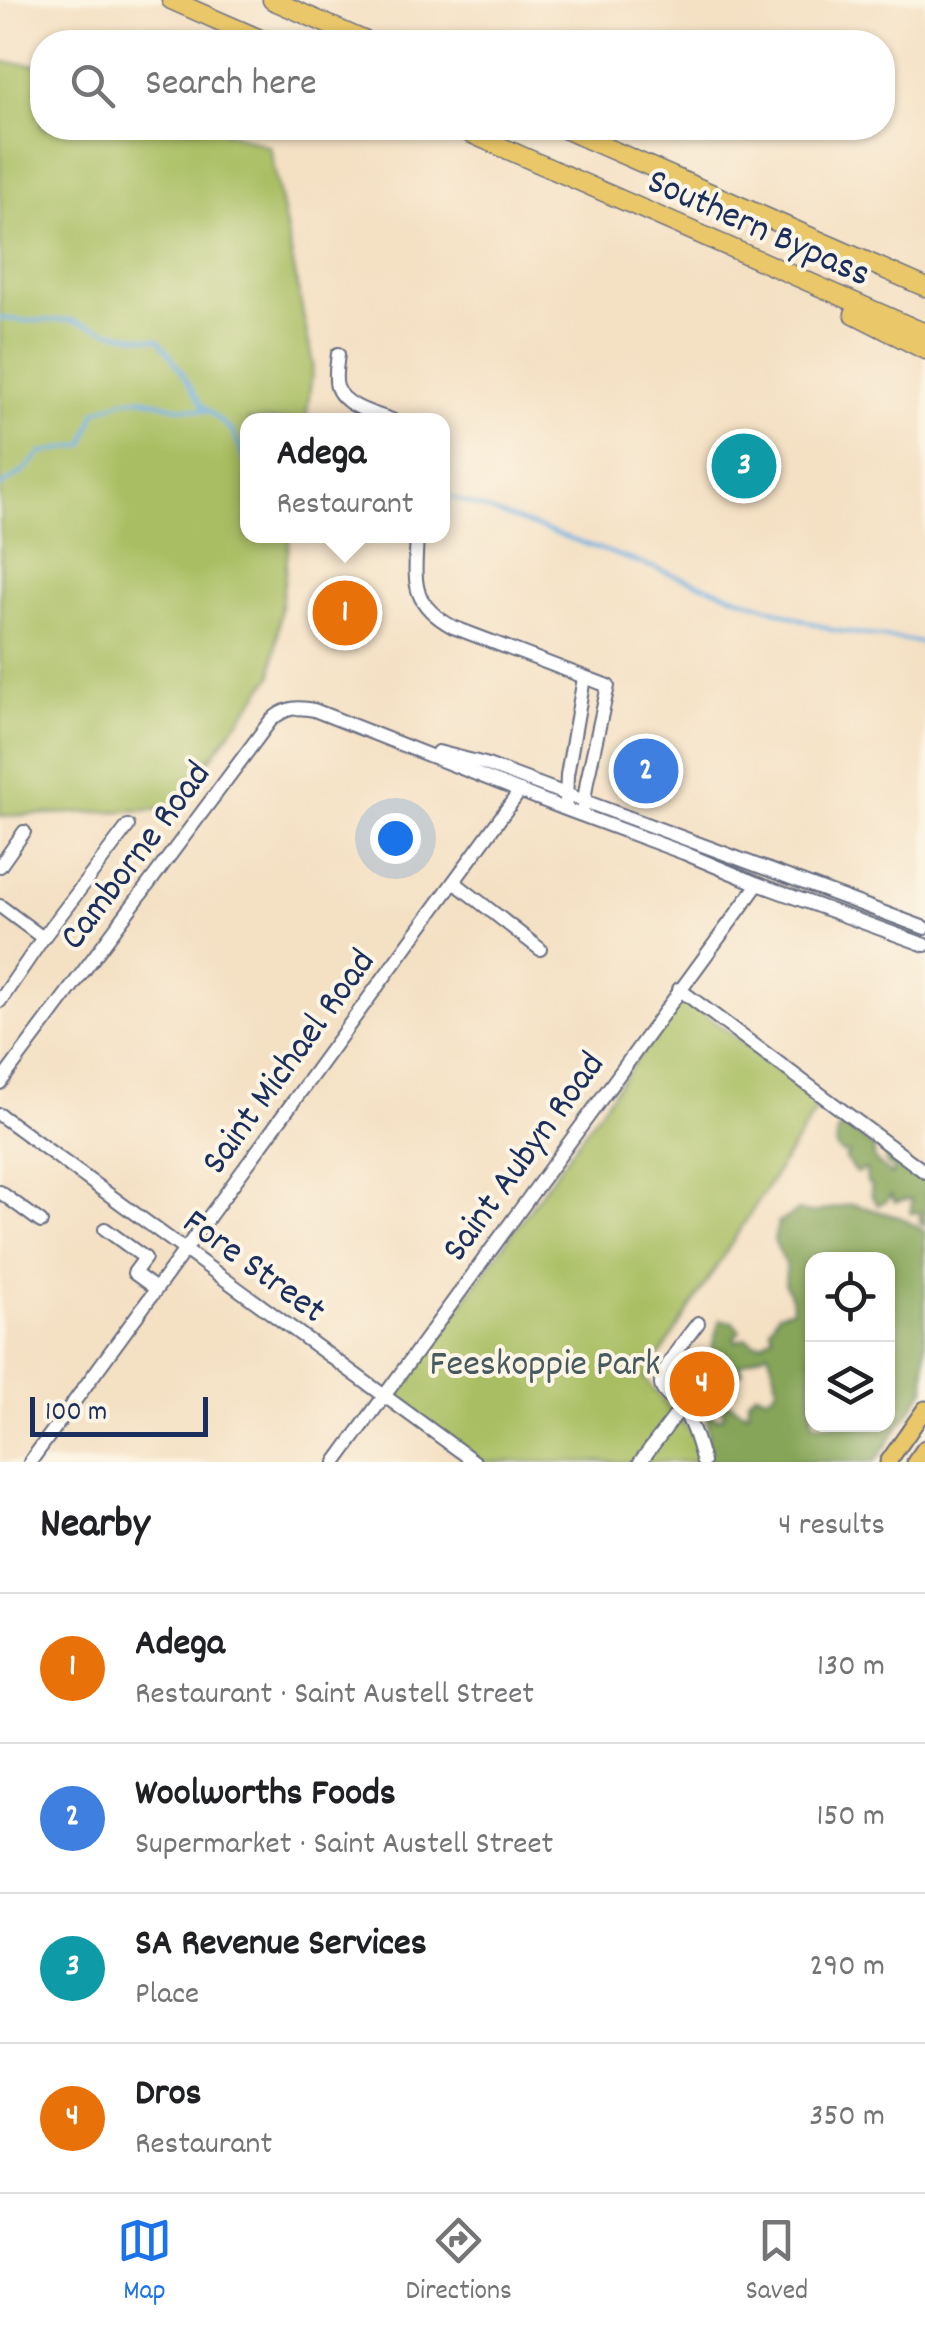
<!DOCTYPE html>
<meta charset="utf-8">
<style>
body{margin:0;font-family:Dekko,sans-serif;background:#f6f6f6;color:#202124}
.controls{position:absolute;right:30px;bottom:30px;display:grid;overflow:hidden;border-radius:20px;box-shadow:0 2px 8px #0004}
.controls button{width:90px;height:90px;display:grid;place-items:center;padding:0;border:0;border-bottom:2px solid #e0e0e0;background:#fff;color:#202124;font:50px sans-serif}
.scale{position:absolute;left:30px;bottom:25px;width:178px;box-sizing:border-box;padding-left:10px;border:5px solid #1b2f5e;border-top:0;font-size:28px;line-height:35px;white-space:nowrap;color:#1b2f5e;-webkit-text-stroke:8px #fcf5e5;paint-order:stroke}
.you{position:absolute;left:395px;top:838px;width:35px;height:35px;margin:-25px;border:8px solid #fff;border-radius:50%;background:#1a73e8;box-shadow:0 0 0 15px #1a73e833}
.badge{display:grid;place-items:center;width:65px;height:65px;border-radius:50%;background:#1a73e8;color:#fff;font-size:32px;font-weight:700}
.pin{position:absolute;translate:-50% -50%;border:5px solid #fff;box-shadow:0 2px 10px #0006}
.popup{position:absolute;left:240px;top:413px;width:210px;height:130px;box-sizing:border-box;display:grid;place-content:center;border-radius:20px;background:#fff;filter:drop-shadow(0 2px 8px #0005);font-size:32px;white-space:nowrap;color:#757577}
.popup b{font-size:38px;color:#202124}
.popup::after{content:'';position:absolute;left:50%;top:100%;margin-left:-20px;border:20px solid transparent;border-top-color:#fff}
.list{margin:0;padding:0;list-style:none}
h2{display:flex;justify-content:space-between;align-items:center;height:130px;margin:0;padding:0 40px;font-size:42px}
h2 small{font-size:32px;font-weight:400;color:#757577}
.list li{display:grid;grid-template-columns:65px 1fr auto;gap:30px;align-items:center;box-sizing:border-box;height:150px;padding:0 40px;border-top:2px solid #e0e0e0}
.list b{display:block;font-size:38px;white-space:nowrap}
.list p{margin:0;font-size:32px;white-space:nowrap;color:#757577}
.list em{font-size:32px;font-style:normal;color:#757577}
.icon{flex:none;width:55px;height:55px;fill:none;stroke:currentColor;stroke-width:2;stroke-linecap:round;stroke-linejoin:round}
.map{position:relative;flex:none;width:925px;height:1462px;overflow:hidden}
.search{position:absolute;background:#fff;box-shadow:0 2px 8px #0004;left:30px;right:30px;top:30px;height:110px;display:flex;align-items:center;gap:25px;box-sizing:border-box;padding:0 35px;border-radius:40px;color:#757577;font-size:38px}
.sheet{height:730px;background:#fff}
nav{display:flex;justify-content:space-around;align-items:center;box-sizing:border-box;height:140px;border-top:2px solid #e0e0e0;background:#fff;font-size:28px;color:#757577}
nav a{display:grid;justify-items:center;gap:5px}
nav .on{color:#1a73e8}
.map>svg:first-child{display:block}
.green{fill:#a9be62;stroke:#627660;stroke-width:2.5}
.forest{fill:#86a558;stroke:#506a5b;stroke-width:2.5;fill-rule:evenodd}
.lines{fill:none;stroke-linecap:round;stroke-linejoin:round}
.stream{stroke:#6caee0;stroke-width:4}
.minor-casing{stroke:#676d81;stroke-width:16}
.major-casing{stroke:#676d81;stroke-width:19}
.highway-casing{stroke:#676d81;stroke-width:21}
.minor{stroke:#fff;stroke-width:12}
.major{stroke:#eac769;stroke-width:15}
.highway{stroke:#eac769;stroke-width:18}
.labels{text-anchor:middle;stroke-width:8;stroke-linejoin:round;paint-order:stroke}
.street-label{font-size:38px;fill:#1b2f5e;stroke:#fcf5e5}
.park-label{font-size:38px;fill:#465a5f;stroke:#fcf5e5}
</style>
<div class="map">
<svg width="925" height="1462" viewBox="0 0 925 1462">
<rect width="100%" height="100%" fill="#fcf5e5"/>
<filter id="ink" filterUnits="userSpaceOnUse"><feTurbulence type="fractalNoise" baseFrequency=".01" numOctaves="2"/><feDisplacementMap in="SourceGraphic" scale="20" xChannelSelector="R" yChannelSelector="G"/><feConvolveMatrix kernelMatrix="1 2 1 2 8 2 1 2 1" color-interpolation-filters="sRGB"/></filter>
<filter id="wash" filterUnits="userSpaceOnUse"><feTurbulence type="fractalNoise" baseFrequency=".0048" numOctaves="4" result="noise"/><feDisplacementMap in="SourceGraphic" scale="40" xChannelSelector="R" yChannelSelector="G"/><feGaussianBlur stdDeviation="2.25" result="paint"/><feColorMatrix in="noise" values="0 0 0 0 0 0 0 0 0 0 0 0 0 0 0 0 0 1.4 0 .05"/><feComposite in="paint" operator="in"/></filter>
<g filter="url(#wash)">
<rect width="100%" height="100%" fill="#f4e0c3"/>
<g class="green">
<path d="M0 62 42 65V128H216L270 147 313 364 306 420H248V536H290L272 676 173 809 0 816Z"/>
<path d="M681 997 822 1101 645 1379 717 1462H477L393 1400Z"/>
</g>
<g class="forest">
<path d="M844 1124 874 1147V1159L891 1175 894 1171 886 1162V1154L891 1153 925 1176V1226L920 1223V1212L911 1213 912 1199 895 1202 891 1195 886 1201 878 1205C873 1198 869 1195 872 1186L867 1182 866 1169 856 1173 845 1159 849 1153H841L836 1147 837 1131Z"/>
<path d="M852 1204 902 1218 925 1232V1389L875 1462H708L707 1412 717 1419 724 1416 721 1405 729 1403 746 1413 748 1411V1399L756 1392 765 1396 773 1394 777 1388 775 1373 768 1351 739 1365 743 1371 733 1379 724 1373 720 1360 712 1361V1347L720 1319 733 1322 740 1331 734 1337 736 1341 747 1338 754 1343H763L773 1335 770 1328 778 1314 792 1309 791 1297 785 1284 786 1265 774 1240 778 1223 798 1211 812 1213ZM812 1260H888V1424H812Z"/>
</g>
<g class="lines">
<g class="stream">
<path d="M0 318 25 321 70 320 116 333 159 340 182 372 202 405 233 432 248 467"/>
<path d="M0 487 24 471 41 453 84 445 96 411 124 400 142 398 175 407 209 411"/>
<path d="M442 494 832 630 925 643"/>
</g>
</g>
</g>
<g filter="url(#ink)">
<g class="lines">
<defs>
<g id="minor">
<path d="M338 354C337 363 334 378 337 387 343 406 375 414 392 420"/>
<path d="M417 536C415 581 409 603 453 627L608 686 587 781 583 808"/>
<path d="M438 752 485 764 925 928"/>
<path d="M566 802 567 775 584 678"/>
<path d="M0 866 24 832"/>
<path d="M454 882 540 949"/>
<path d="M0 906 43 938"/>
<path d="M679 989 925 1172"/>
<path d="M0 1001 43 938 128 826"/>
<path d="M0 1083 271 720C285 708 296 706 314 710L565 809 684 853 758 884 925 945"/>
<path d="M0 1115 475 1462"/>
<path d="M0 1192 41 1222"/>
<path d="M105 1229 145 1258 134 1273 156 1289"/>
<path d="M698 1323C689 1335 659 1371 661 1385 663 1395 676 1402 682 1409 693 1424 698 1445 703 1462"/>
<path d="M30 1462 520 791"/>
<path d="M336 1462 758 884"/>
<path d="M640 1462 681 1408"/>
</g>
<g id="major">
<path d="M888 1462 925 1409"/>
<path d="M915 1462 925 1448"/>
</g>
<g id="highway">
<path d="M171 0 267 42"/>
<path d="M272 0 368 42"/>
<path d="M458 128 925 333"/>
<path d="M562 128 925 287"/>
<path d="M854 314 925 350"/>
</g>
</defs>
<use href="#minor" class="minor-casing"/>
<use href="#major" class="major-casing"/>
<use href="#highway" class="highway-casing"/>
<use href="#minor" class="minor"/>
<use href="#major" class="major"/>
<use href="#highway" class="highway"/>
</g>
</g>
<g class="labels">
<g class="street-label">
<text transform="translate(760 225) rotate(24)" y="13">Southern Bypass</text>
<text transform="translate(133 854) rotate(-53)" y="13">Camborne Road</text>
<text transform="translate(286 1060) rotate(-54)" y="13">Saint Michael Road</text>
<text transform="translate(521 1155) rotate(-54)" y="13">Saint Aubyn Road</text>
<text transform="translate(256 1264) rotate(36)" y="13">Fore Street</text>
</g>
<g class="park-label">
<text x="545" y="1374">Feeskoppie Park</text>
</g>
</g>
</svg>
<div class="controls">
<button><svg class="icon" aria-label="locate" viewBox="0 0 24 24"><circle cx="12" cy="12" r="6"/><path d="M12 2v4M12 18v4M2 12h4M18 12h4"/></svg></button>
<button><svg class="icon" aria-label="layers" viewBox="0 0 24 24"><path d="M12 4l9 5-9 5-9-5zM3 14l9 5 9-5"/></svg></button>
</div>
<div class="scale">100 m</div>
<div class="you"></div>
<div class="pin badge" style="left:345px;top:613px;background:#e8710a">1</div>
<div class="popup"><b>Adega</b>Restaurant</div>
<div class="pin badge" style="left:646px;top:771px;background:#3f7fe0">2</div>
<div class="pin badge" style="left:744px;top:466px;background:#0f9aa8">3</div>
<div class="pin badge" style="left:702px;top:1384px;background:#e8710a">4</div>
<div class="search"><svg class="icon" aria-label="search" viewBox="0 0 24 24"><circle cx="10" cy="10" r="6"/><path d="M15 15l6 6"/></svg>Search here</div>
</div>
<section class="sheet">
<h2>Nearby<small>4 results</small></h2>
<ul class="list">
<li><span class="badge" style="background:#e8710a">1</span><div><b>Adega</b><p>Restaurant · Saint Austell Street</p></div><em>130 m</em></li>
<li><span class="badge" style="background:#3f7fe0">2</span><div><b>Woolworths Foods</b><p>Supermarket · Saint Austell Street</p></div><em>150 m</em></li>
<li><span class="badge" style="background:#0f9aa8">3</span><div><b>SA Revenue Services</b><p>Place</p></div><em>290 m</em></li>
<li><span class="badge" style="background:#e8710a">4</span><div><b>Dros</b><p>Restaurant</p></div><em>350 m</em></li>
</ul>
</section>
<nav>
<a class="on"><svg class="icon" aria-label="map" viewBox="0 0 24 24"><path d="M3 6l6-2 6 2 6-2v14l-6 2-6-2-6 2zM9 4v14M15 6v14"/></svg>Map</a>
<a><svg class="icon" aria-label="directions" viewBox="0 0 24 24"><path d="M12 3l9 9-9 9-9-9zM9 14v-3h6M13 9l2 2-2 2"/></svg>Directions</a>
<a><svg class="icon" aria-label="saved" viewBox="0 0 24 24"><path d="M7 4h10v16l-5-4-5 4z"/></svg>Saved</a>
</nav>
